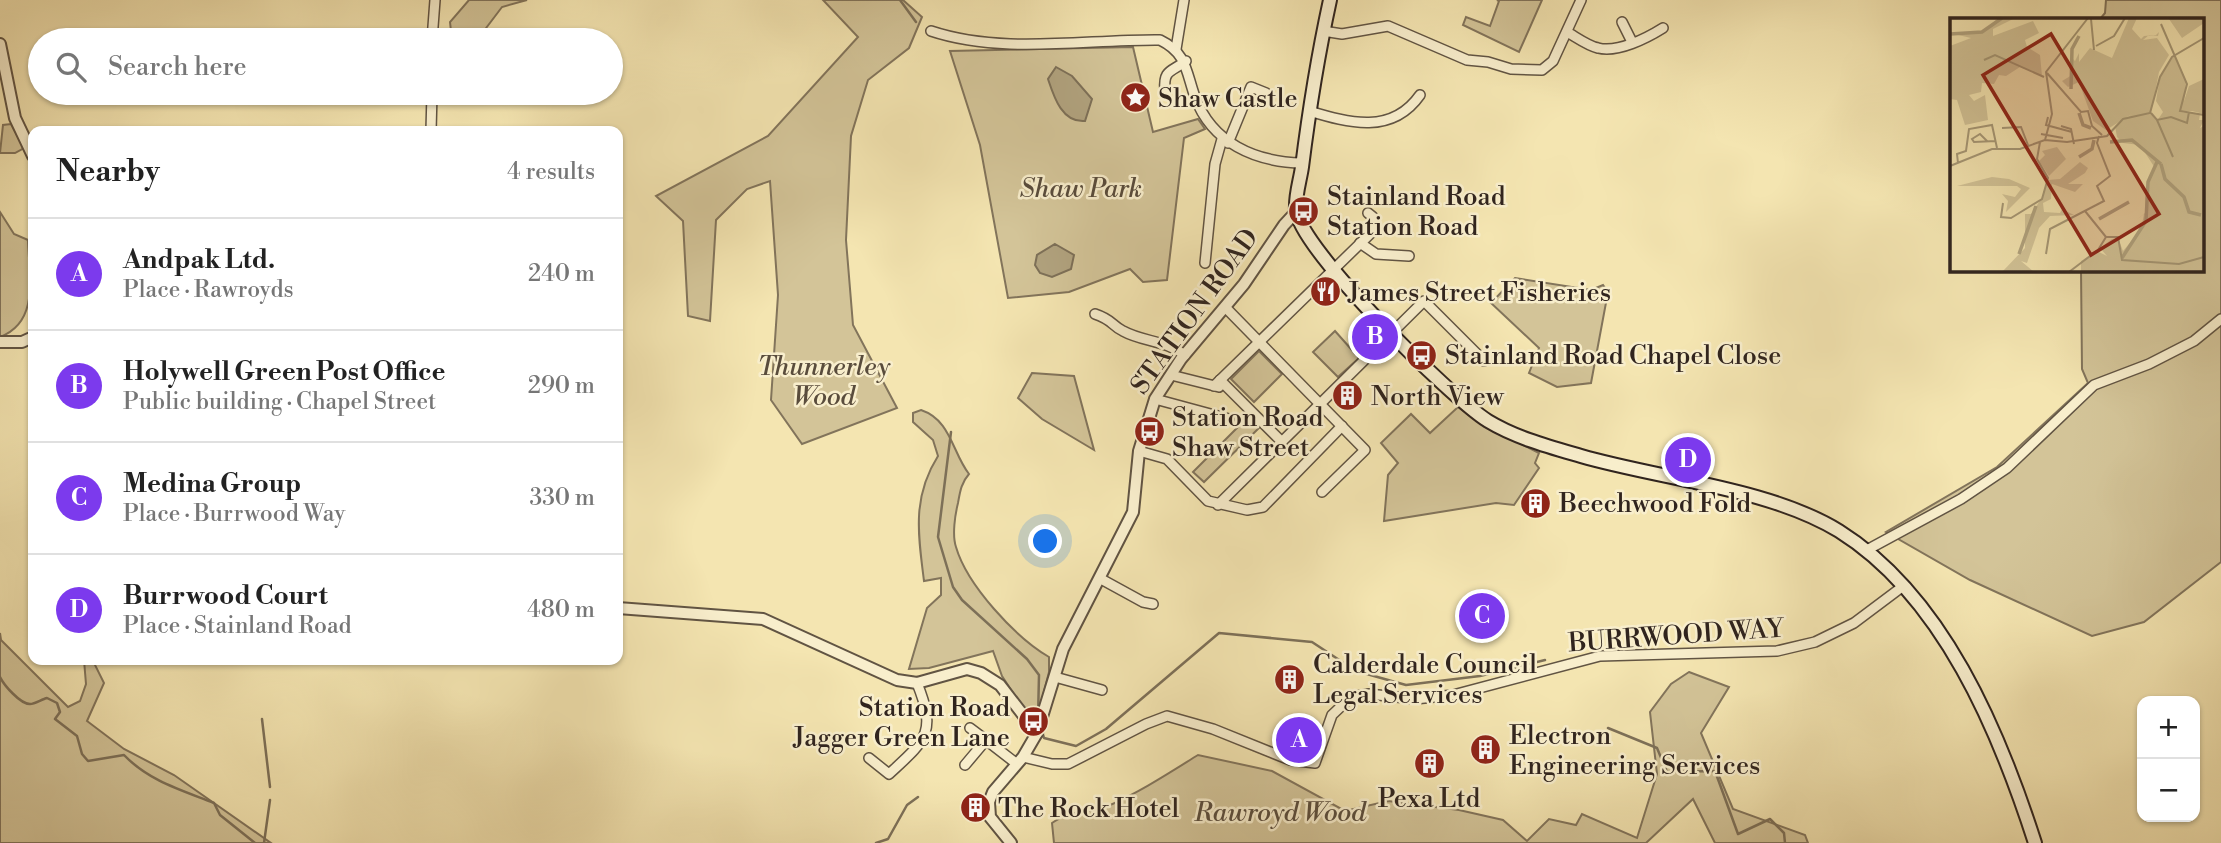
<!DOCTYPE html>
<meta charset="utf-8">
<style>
body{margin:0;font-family:"Libre Bodoni",serif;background:#f2f2f2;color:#222}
.controls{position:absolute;right:21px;bottom:21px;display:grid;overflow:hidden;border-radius:14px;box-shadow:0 2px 5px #0004}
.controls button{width:63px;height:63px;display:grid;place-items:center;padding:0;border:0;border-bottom:2px solid #e0e0e0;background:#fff;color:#222;font:35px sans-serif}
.you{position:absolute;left:1046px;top:542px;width:24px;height:24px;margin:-18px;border:5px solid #fff;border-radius:50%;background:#1a73e8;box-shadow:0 0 0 10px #1a73e833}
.badge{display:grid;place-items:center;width:46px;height:46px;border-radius:50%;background:#7c3aed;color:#fff;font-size:23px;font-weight:700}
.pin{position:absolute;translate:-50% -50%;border:4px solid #fff;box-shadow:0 2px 7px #0006}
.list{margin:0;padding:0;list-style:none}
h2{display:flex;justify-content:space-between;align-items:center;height:91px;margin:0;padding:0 28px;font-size:30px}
h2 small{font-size:23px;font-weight:400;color:#767676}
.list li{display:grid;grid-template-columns:46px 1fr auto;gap:21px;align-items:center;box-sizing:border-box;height:112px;padding:0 28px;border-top:2px solid #e0e0e0}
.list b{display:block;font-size:26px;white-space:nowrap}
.list p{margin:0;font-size:23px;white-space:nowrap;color:#767676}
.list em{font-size:23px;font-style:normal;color:#767676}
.icon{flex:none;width:38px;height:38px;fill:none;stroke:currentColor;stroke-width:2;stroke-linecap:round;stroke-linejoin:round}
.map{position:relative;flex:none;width:2221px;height:843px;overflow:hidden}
.search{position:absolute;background:#fff;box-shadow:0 2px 5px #0004;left:28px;top:28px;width:595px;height:77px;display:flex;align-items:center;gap:18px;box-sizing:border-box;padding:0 24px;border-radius:38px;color:#767676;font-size:26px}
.panel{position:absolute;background:#fff;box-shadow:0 2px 5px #0004;left:28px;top:126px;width:595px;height:539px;border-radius:14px}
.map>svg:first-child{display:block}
.green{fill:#d3c498;stroke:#82745b;stroke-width:2}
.water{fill:#b1a37f;stroke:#7d7058;stroke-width:2}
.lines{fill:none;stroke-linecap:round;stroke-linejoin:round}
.stream{stroke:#7d7058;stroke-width:2.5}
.minor-casing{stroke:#615443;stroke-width:12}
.tertiary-casing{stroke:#615443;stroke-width:14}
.secondary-casing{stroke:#30241e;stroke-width:16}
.minor{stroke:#f8eecc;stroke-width:9}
.tertiary{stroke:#f8eecc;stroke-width:10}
.secondary{stroke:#f8eecc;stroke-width:12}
.labels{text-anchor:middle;stroke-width:5;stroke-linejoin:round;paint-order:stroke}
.poi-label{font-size:26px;fill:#30241e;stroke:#f8eecc;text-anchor:start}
.park-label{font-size:26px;font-style:italic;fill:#594c3c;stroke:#f8eecc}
.street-label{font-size:26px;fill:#30241e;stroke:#f8eecc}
.inset-river{fill:none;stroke:#b1a37f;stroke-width:3.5}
.inset-road{fill:none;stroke:#a69876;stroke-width:2}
.view{fill:#8f2418;fill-opacity:0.15;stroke:#8f2418;stroke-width:3.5}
.inset-edge{fill:none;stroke:#30241e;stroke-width:3.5}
</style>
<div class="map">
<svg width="2221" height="843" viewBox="0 0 2221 843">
<rect width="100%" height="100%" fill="#f4e5b1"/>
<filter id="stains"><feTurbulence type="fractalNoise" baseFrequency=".00286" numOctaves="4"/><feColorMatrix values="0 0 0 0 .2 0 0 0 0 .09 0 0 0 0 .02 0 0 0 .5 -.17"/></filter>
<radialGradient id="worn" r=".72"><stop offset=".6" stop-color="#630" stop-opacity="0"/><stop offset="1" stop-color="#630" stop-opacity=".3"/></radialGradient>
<g class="green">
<path d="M469 0H527L502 7 477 40H452L450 22Z"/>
<path d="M823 0H903L922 17 909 48 868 80 851 136 846 240 853 325 897 408 802 444 771 400 778 295 770 181 747 189 716 220 710 321 688 316 683 221 656 196 768 136 858 37Z"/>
<path d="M1497 0H1542L1519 52 1463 25 1466 17 1490 26 1499 1Z"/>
<path d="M2106 0H2221V562L2144 622 2092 636 1970 580 1886 532 1997 467 2088 383 2082 369 2081 270H2202V19H2100L2105 13Z"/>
<path d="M1133 47 1153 132 1198 119 1205 129 1184 138 1167 280 1143 282 1130 269 1069 292 1008 298 980 145 950 51Z"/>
<path d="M11 124 24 148 15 153H0L3 125Z"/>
<path d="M0 212 14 234 28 240C29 275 40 322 0 337Z"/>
<path d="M1515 278 1591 290 1603 285 1608 292 1591 383 1557 387 1529 373 1539 348 1491 303Z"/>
<path d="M1335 331 1359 358 1338 377 1313 352Z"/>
<path d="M1259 351 1282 374 1254 402 1231 379Z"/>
<path d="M1032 373 1074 376 1094 450 1042 419 1018 398Z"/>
<path d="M1458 407 1481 424 1539 453 1535 463 1539 468 1514 505 1496 503 1384 521 1388 475 1398 463 1381 443 1411 414 1430 433Z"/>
<path d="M921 410C951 420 952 452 969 474 961 483 960 492 958 503 955 515 952 535 956 547 967 585 1015 637 1049 657V672L1039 711 1028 716 1002 676 993 651 929 668 909 669 927 608 941 595V578L924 581C918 534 912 497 938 456L933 440 913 422V413Z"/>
<path d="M1250 415 1261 426 1204 482 1193 472Z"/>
<path d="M0 633 1 640 68 707 80 701 86 684 84 660H99L95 665 104 683 87 721 124 749 174 775 271 843H0Z"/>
<path d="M1689 672 1729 687 1701 733 1733 809 1805 835 1808 843H1715L1693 799 1646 843H1054L1052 823C1076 807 1087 815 1108 806 1140 792 1169 773 1198 755L1272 771 1345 811 1388 801 1459 810 1503 820 1527 841 1549 819 1576 825 1582 814 1637 838 1657 774 1650 712 1671 684Z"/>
</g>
<g class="water">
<path d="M1056 67 1072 76 1092 99 1085 121C1062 123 1054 97 1048 79Z"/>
<path d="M1055 244 1074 255 1071 269 1052 277 1040 273 1035 265 1037 255Z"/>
</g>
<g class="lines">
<g class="stream">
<path d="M900 0 916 22"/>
<path d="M951 432 938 537 953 587 962 600 1027 659 1039 675 1038 718"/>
<path d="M0 677C4 685 20 704 30 704 35 704 42 699 47 698L57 703 60 712 55 719 77 736 82 754 88 761 124 755C149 781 181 790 214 803L220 815 255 843"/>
<path d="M262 719 270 787"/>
<path d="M1608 728 1657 748 1667 772 1715 771 1738 834 1770 819 1784 833 1785 843"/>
<path d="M1042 731 1044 738 1076 746 1106 729 1219 633 1312 642 1356 671 1406 685 1480 676 1545 660"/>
<path d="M264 843 270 800"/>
<path d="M876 843 888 839 907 805 918 797"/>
</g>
<defs>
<g id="minor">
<path d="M1622 22 1632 42"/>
<path d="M931 31C1003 55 1086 39 1160 40 1187 53 1186 72 1195 97 1212 143 1255 162 1302 163"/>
<path d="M1323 31 1342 34 1388 26 1467 60 1488 62 1511 69 1542 70 1553 61 1581 0"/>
<path d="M1567 32C1576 37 1588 46 1598 48 1618 53 1647 38 1663 28"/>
<path d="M432 40 435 0"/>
<path d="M1176 49 1184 0"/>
<path d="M1165 90C1163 69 1172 72 1186 61"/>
<path d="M1309 111C1349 123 1392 135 1420 95"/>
<path d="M431 131 432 93"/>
<path d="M1228 143 1251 87 1266 93"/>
<path d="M1360 243 1376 254 1409 256"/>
<path d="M1205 263 1215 164 1222 139"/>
<path d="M1225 307 1365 450 1322 492"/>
<path d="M1095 314C1113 320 1111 325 1123 331 1143 342 1165 340 1185 355"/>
<path d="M1171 375 1219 387"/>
<path d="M1220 380 1282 442"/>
<path d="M1214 386 1371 233 1373 217 1368 213"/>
<path d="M1155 399 1229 419"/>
<path d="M1139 451 1167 459 1208 501 1247 510 1263 507 1342 426"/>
<path d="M1218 505 1424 301 1484 361"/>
<path d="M1865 551 1961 499 2007 468 2094 385 2149 364 2194 341 2221 319"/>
<path d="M1101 579 1143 602 1153 604"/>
<path d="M1055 677 1102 690"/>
<path d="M970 728 986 740"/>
<path d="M1023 757 1052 764H1068L1146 724 1167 716 1213 729 1290 760 1315 763 1332 715 1351 697 1369 694 1415 699 1453 695 1600 656 1777 651 1815 642 1854 623 1902 587"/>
<path d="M869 758 889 774C926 740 937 733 917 683"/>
<path d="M965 765 986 740 1017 764"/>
</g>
<g id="tertiary">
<path d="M0 44 15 118 33 156"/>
<path d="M0 342H22L33 337"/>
<path d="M618 608 763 619 897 680 917 683 967 669 981 673 1000 685 1037 733"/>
<path d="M1011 843 990 817 989 802 993 792 1023 757 1037 733 1063 649 1133 512 1139 451 1155 399 1181 359 1244 284 1284 225 1296 212"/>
</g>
<path id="secondary" d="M1330 0C1318 55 1309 111 1302 167 1300 181 1295 195 1296 210 1301 250 1450 397 1488 421 1516 438 1550 447 1581 456 1660 479 1769 488 1839 531 1943 596 1999 731 2035 843"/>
</defs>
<use href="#minor" class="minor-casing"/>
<use href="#tertiary" class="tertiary-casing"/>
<use href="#secondary" class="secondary-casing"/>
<use href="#minor" class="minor"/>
<use href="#tertiary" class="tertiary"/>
<use href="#secondary" class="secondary"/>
</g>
<defs>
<symbol id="sight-disc" viewBox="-11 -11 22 22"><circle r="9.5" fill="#8f2418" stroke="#f8eecc"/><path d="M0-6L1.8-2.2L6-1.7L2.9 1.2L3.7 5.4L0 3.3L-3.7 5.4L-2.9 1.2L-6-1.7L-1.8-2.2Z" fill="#fff"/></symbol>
<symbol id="bus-disc" viewBox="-11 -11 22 22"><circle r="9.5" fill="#8f2418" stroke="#f8eecc"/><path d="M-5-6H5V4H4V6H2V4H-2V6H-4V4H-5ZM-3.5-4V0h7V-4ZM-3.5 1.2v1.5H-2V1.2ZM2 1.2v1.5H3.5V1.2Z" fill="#fff"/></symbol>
<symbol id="restaurant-disc" viewBox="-11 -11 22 22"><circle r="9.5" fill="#8f2418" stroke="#f8eecc"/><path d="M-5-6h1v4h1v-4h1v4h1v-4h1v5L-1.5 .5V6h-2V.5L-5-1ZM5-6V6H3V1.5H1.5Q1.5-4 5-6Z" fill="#fff"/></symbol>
<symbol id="building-disc" viewBox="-11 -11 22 22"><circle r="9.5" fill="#8f2418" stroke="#f8eecc"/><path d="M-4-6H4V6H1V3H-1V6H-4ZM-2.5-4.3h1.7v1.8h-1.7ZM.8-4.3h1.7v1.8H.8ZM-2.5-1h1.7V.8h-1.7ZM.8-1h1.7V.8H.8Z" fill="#fff"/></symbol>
</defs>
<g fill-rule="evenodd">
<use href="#sight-disc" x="1118" y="80" width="35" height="35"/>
<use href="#bus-disc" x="1286" y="194" width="35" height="35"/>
<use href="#restaurant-disc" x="1308" y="274" width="35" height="35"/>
<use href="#bus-disc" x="1404" y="338" width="35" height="35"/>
<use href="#building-disc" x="1330" y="378" width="35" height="35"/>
<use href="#bus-disc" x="1132" y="414" width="35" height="35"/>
<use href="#building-disc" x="1518" y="486" width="35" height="35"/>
<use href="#building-disc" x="1272" y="662" width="35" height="35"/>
<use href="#bus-disc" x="1016" y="704" width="35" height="35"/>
<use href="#building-disc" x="1468" y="732" width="35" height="35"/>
<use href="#building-disc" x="1412" y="746" width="35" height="35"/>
<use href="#building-disc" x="958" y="790" width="35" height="35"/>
</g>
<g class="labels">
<g class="poi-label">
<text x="1158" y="107">Shaw Castle</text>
<text x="1327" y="205">Stainland Road<tspan x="1327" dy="30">Station Road</tspan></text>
<text x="1348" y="301">James Street Fisheries</text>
<text x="1445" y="364">Stainland Road Chapel Close</text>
<text x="1371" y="405">North View</text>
<text x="1172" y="426">Station Road<tspan x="1172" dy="30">Shaw Street</tspan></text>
<text x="1559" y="512">Beechwood Fold</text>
<text x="1313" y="673">Calderdale Council<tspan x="1313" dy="30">Legal Services</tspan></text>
<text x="1010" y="716" text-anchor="end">Station Road<tspan x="1010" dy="30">Jagger Green Lane</tspan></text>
<text x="1509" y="744">Electron<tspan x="1509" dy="30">Engineering Services</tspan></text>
<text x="1429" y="807" text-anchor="middle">Pexa Ltd</text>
<text x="998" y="817">The Rock Hotel</text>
</g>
<g class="park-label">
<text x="1081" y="197">Shaw Park</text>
<text x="824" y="375">Thunnerley<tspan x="824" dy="30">Wood</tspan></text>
<text x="1280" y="821">Rawroyd Wood</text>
</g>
<g class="street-label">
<text transform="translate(1194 311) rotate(-54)" y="9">STATION ROAD</text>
<text transform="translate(1676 635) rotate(-4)" y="9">BURRWOOD WAY</text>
</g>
</g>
<g transform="translate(1950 18)">
<rect width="254" height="254" fill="#f4e5b1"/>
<path d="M49 0H65L43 11V18L83 3 89 15 75 22 77 29 90 37 92 58 70 49 56 58 49 57 44 66 32 65 31 74 19 77 24 83 35 77 38 102 15 107 7 82 0 81V28L21 20 0 15H30ZM179 0H187L182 11 191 21 194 18 206 17 209 14 208 18 199 17 193 22 207 20 219 37 209 54 201 95 207 103 213 94 206 83 210 59 224 37 236 64 234 83 239 68 254 61V96L242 93 230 94 250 96 249 102H254L250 110 254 108V254H131V243L147 233 157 238 150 230 162 221 168 220 173 233 184 220 192 206 194 196 186 202 195 195 196 172 205 150 190 127 173 125 167 119 165 108 182 96 156 112 143 103 129 64 118 69 112 63 122 57V40L125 43 129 35V44L140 30 162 40ZM254 0V5L232 20 219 1ZM107 129 116 141 99 158 89 143 95 137 92 133ZM130 144 138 150 135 155 118 166H133L125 174 102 166 101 181 93 185 94 194 110 195 112 191 124 197 100 198 89 210 77 245 71 243 84 254H52L75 230V196H81L92 180 97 162 110 161ZM42 159 59 161 80 170 56 194 58 183 52 176 65 179 71 171 67 168H7Z" fill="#d3c498"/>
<path class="inset-river" d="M0 16 32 14 52 0M121 71 122 31 129 18M129 95 133 107 141 110M160 124 182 122 211 146M129 139 142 131 144 122M211 146 215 161 234 179 239 194 251 197M149 201 179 184M69 236 86 188M172 240 196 203 198 164 207 144"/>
<path class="inset-road" d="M141 1 144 32M211 6 237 66 230 93 254 97M146 28 164 18 175 0M34 42 45 37 94 59M97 55 131 94 138 93 142 108 152 117M201 95 207 102 221 99 237 105 239 94M98 99 96 107 122 114M207 102 223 139M111 108 121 111 124 126M52 110 71 109 78 127M91 116 113 120M95 122 117 124 157 118 173 101 200 95 210 59 222 39 254 20M37 123 30 116 22 121 24 124 46 123M8 145 7 136 16 133 19 111 42 107 47 130M0 148 42 131H70L95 122 102 96 96 54 138 0M53 185 51 199 61 200 92 181 98 160 87 141 90 124M135 193 156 219M156 219H168L172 242 229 246 254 239M96 236 100 211 154 183 147 168 160 158 147 125 149 118M119 254 148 232 156 219"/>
<path class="view" d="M101 16 209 196 141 237 33 57Z"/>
<rect width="254" height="254" class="inset-edge"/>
</g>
<rect width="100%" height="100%" filter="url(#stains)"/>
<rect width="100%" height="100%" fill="url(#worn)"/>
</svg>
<div class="controls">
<button>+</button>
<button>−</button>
</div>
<div class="you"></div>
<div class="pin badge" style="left:1299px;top:740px">A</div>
<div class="pin badge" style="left:1375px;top:337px">B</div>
<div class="pin badge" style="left:1482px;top:616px">C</div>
<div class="pin badge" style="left:1688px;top:460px">D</div>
<div class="search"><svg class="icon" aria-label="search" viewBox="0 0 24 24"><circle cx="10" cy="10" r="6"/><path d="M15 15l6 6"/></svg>Search here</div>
<section class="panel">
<h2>Nearby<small>4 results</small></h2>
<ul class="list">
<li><span class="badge">A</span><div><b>Andpak Ltd.</b><p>Place · Rawroyds</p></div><em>240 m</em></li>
<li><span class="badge">B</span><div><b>Holywell Green Post Office</b><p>Public building · Chapel Street</p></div><em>290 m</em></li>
<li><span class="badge">C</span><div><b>Medina Group</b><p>Place · Burrwood Way</p></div><em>330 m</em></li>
<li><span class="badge">D</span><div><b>Burrwood Court</b><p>Place · Stainland Road</p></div><em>480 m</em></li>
</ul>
</section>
</div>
